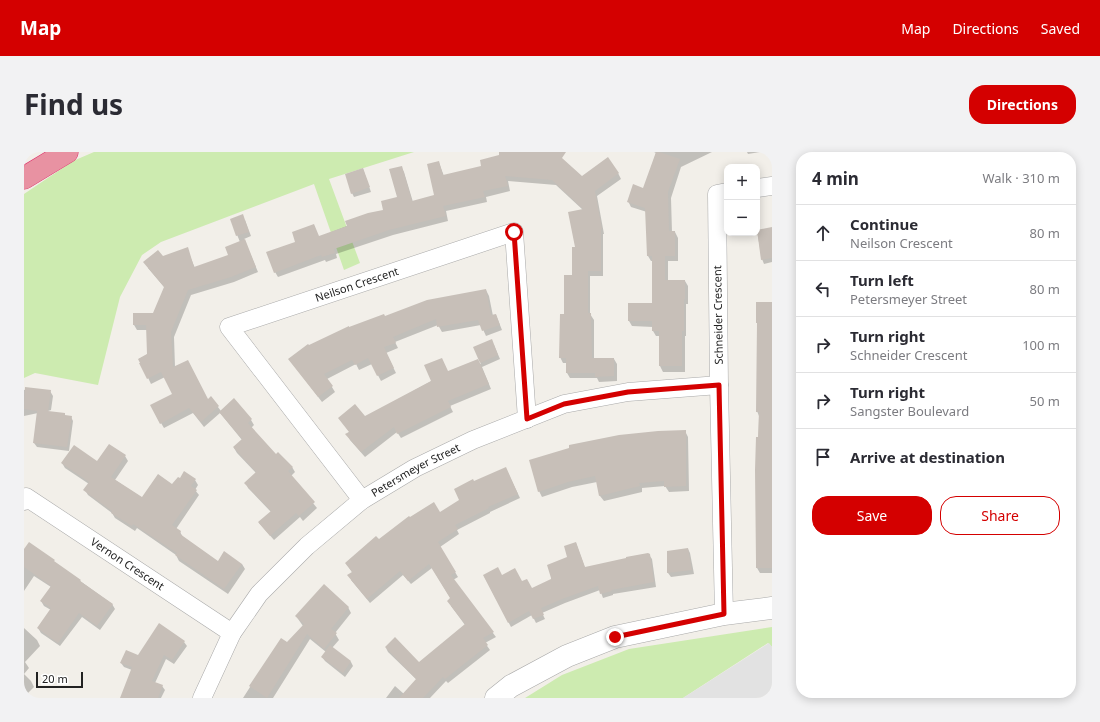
<!DOCTYPE html>
<meta charset="utf-8">
<style>
body{margin:0;font-family:"Noto Sans",sans-serif;background:#f2f2f3;color:#2b2b33}
.controls{position:absolute;right:12px;top:12px;display:grid;overflow:hidden;border-radius:8px;box-shadow:0 2px 10px #0003}
.controls button{width:36px;height:36px;display:grid;place-items:center;padding:0;border:0;border-bottom:1px solid #e1e1e2;background:#fff;color:#2b2b33;font:20px sans-serif}
.scale{position:absolute;left:12px;bottom:10px;width:47px;box-sizing:border-box;padding-left:4px;border:2px solid #222;border-top:0;font-size:11px;line-height:14px;white-space:nowrap;color:#222;-webkit-text-stroke:3px #fff;paint-order:stroke}
.stop{position:absolute;width:12px;height:12px;margin:-9px;border:3px solid #d40000;border-radius:50%;background:#fff}
.stop.end{background:#d40000;border-color:#fff;box-shadow:0 1px 4px #0008}
.list{margin:0;padding:0;list-style:none}
h2{display:flex;justify-content:space-between;align-items:center;height:52px;margin:0;padding:0 16px;font-size:17px}
h2 small{font-size:13px;font-weight:400;color:#7c7c81}
.list li{display:grid;grid-template-columns:26px 1fr auto;gap:12px;align-items:center;box-sizing:border-box;height:56px;padding:0 16px;border-top:1px solid #e1e1e2}
.list b{display:block;font-size:15px;white-space:nowrap}
.list p{margin:0;font-size:13px;white-space:nowrap;color:#7c7c81}
.list em{font-size:13px;font-style:normal;color:#7c7c81}
.actions{display:flex;gap:8px;padding:12px 16px}
.actions a{flex:1;padding:9px 0;border:1px solid #d40000;border-radius:16px;text-align:center;font-size:14px;color:#d40000}
.actions .main{background:#d40000;color:#fff}
.icon{flex:none;width:22px;height:22px;fill:none;stroke:currentColor;stroke-width:2;stroke-linecap:round;stroke-linejoin:round}
.map{position:relative;flex:none;width:748px;height:546px;overflow:hidden;border-radius:16px}
header{display:flex;align-items:center;gap:24px;box-sizing:border-box;height:56px;padding:0 20px;background:#d40000;color:#fff}
header strong{font-size:19px}
nav{display:flex;gap:22px;margin-inline-start:auto;font-size:14px}
.intro{display:flex;align-items:center;justify-content:space-between;box-sizing:border-box;height:96px;padding:0 24px}
h1{margin:0;font-size:28px}
.button{padding:10px 18px;border-radius:16px;background:#d40000;color:#fff;font-size:14px;font-weight:700}
main{display:flex;gap:24px;padding:0 24px}
aside{flex:1;background:#fff;border-radius:16px;box-shadow:0 2px 10px #0003}
.map>svg:first-child{display:block}
.grass{fill:#cdebb0}
.parking{fill:#e2e2e2}
.shadow{fill:#0003}
.building{fill:#c7bfb8}
.lines{fill:none;stroke-linecap:round;stroke-linejoin:round}
.minor-casing{stroke:#a9a9a9;stroke-width:19}
.tertiary-casing{stroke:#a9a9a9;stroke-width:23}
.motorway-casing{stroke:#dc2a67;stroke-width:23}
.minor{stroke:#fff;stroke-width:18}
.tertiary{stroke:#fff;stroke-width:22}
.motorway{stroke:#e892a2;stroke-width:22}
.route{stroke:#d40000;stroke-width:5}
.labels{text-anchor:middle;stroke-width:3;stroke-linejoin:round;paint-order:stroke}
.street-label{font-size:11px;fill:#222;stroke:#fff}
</style>
<header>
<strong>Map</strong>
<nav><a>Map</a><a>Directions</a><a>Saved</a></nav>
</header>
<div class="intro"><h1>Find us</h1><a class="button">Directions</a></div>
<main>
<div class="map">
<svg width="748" height="546" viewBox="0 0 748 546">
<rect width="100%" height="100%" fill="#f2efe9"/>
<g class="grass">
<path d="M70 0H390L305 27 336 111 320 118 290 32 137 90 118 103 96 145 74 233 11 221 0 226V42L49 9Z"/>
<path d="M748 475V495L744 491 659 546H501L538 523 605 497Z"/>
</g>
<path class="parking" d="M745 491 748 495V546H659Z"/>
<g class="shadow">
<path d="M476 0H493L558 25 594 21 597 27 573 44 580 82H579V124H566V162L570 168V207H590L593 212V229L575 230 573 226H546L543 221V211H539L536 205 542 163 549 124 552 96 559 58 532 33 484 29 486 39 462 45 463 50 422 59 424 69 369 83 312 102 313 106 302 110 301 108 254 125 251 120 295 85 361 59 374 45 377 15 380 20 389 50 411 44 415 11 420 24 458 15 476 4Z"/>
<path d="M630 0H688L657 15 647 46 648 80H651L654 86V109H644V129H661L664 134V152H662V184H661V220H639L636 214V184H632L629 179V175L608 174 605 169 629 152V109H627L624 104 623 60 607 55 604 49 620 38 632 1Z"/>
<path d="M723 0H736L724 2Z"/>
<path d="M742 0H748V4L745 5Z"/>
<path d="M339 17 347 40 330 45 328 41Z"/>
<path d="M207 68H221L227 84 220 87 234 120 210 130 167 143 150 185 151 215 184 248 187 246 197 259 227 268 230 273 227 276 252 303 268 315 271 320 267 324 293 356 279 369 276 365 250 388 235 371 247 360 224 336 222 331 232 321 213 301 210 296 218 288 196 261 180 275 169 261 140 276 137 271 150 243 141 225 127 232 115 207 124 202V178H113L110 173 130 162 141 136 124 116 139 105 163 97 171 116 206 104 216 90Z"/>
<path d="M748 76V110L740 112 738 107 733 79Z"/>
<path d="M462 138 465 144 469 164 472 163 478 178 462 184 457 173 418 180 414 173 371 190 374 196 362 201 372 221 357 229 348 212 335 218 332 212 303 227 311 240 298 250 269 212 285 194 325 177 361 165Z"/>
<path d="M748 172V421H736L733 416 735 264 733 259Z"/>
<path d="M470 193 476 207 458 215 467 237 426 254 429 260 377 286 373 280 341 305 326 288 323 282 340 266 424 220 454 208 456 212 457 211 451 196Z"/>
<path d="M5 237 26 239 29 244 27 258 21 260 47 265 49 269 45 299 13 295 10 291 14 261 0 264V238Z"/>
<path d="M661 279 664 285 665 339 645 340 641 334 618 336V340L580 349 576 344 573 330 548 335 518 345 515 339Z"/>
<path d="M101 304 104 309 91 328 118 346 149 334 171 328 174 333 171 338 175 343 152 377 156 380 159 385 194 410 218 412 221 417 204 442 155 409 152 403 113 376 111 379 91 366 88 361 64 343 61 338 65 332 41 316 38 311H74Z"/>
<path d="M484 321 496 346 466 360V361L433 378 435 382 416 395 434 425 429 428 472 485 461 491 466 498 424 531 422 529 406 546H362L371 534 380 542 393 528 364 500 362 496 395 512 441 473 427 454V447L408 416 387 432 379 423 346 451 327 428 328 420 322 411 355 388 416 361 437 348 450 330Z"/>
<path d="M552 391 561 416 625 403 628 407 632 435 589 442V443L579 446 576 438 541 451 518 461 521 467 512 471 508 463 487 475 460 424H478L498 430 508 437 528 428 544 405Z"/>
<path d="M5 392 88 452 91 457 76 478 58 465 36 494 17 481 14 476 27 458 20 454 17 449 27 435 10 424 0 439V399Z"/>
<path d="M664 397 666 401 670 422 647 425 644 421V400Z"/>
<path d="M324 455 327 461 311 481 315 488 308 496 327 510 329 514 321 525 301 509 298 505 302 500 286 487 249 546H219L257 487 264 491 279 474 272 464Z"/>
<path d="M0 476 13 488 16 494 1 510 5 516 0 522Z"/>
<path d="M160 490 163 494 150 512 142 507 131 531 138 534 141 538 137 546H97L108 518 100 515 97 511 114 504Z"/>
<path d="M0 522 7 529 10 535 0 545Z"/>
</g>
<g class="building">
<path d="M475 0H542L538 6 558 24 584 5 595 21 571 39 578 77H577V119H564V161H567L568 206H590V224L571 225V221H542V206H535L536 162H540V123H548V95H551L544 60 559 57 528 28 481 24 484 34 459 39 461 45 419 54 422 64 365 78 310 97 311 101 298 105 297 103 250 121 242 100 271 90 268 80 290 72 295 84 323 74 321 69 344 61 359 58 357 49 373 45 365 17 378 14 388 49 410 43 403 12 415 9 419 23 457 14 456 8 475 3Z"/>
<path d="M632 0H635L656 7 644 40 645 79H651V104H641V128H661V147H660V179H658V214H635V179H628V169H604V151H628V104H623L621 56 603 50 609 32 619 36Z"/>
<path d="M339 16 346 35 327 42 321 22Z"/>
<path d="M219 62 225 80 212 84 206 67Z"/>
<path d="M748 75V106L737 108 733 78Z"/>
<path d="M221 87 232 115 207 125 164 138 147 180 149 215 164 208 184 247 187 244 195 254 177 270 165 256 136 272 126 253 148 242 137 220 123 227 115 211H116L114 207 123 202 122 173H109V161H129L140 135 119 110 134 98 139 104 164 95 170 115 204 103 201 95Z"/>
<path d="M462 137 467 163 472 162 476 173 458 179 454 168 413 175 412 167 369 185 372 191 360 195 370 216 353 224 344 206 331 213 328 208 300 222 309 234 294 245 264 207 284 192 285 193 325 174V175L360 162 361 164 403 148Z"/>
<path d="M732 150H748V416H732V410L731 318 732 285H734L735 260H732L733 171H732Z"/>
<path d="M468 187 474 203 456 211 449 195Z"/>
<path d="M418 206 424 219 454 207 465 232 424 249 427 255 373 282 370 275 337 300 321 282 325 280 314 266 331 252 341 264 407 229 400 213Z"/>
<path d="M1 235 27 238 24 259 41 261V263L48 264 43 295 9 291 13 259 0 257Z"/>
<path d="M210 246 228 267 224 271 252 302 254 300 269 315 264 319 291 350 275 364 272 361 246 384 234 370 247 359 220 331 232 320 209 295 218 287 195 260Z"/>
<path d="M662 278V334L640 335V329L615 331 616 334 575 344 571 324 544 330 514 340 505 308 545 296V293L595 283 634 279Z"/>
<path d="M85 292 102 303 87 325 118 345 134 322 148 332 154 325 156 326 160 319 172 327 167 334 173 338 148 373 157 379 156 382 194 409 200 399 218 412 200 437 151 403 153 401 109 372 108 374 87 361 88 359 59 338 65 330 37 311 50 293 73 309Z"/>
<path d="M482 315 494 342 464 355 465 356 431 373 434 377 414 390 432 420 427 423 470 480 459 486 464 493 421 527 419 525 399 546H375L392 527 361 495 371 485 395 510 441 472 423 449 426 446 405 412 384 429 376 419 343 447 323 423 328 420 321 411 352 384 355 387 385 364 386 365 410 350 416 360 435 348 430 337 449 327 450 329Z"/>
<path d="M5 390 31 408 30 409 57 428 56 429 89 452 73 474 55 461 34 491 13 476 27 456 16 449 27 434 0 415V397Z"/>
<path d="M552 390 561 415 602 406V405L624 401 626 402 630 430 587 438 588 439 576 442 574 434 538 447 517 456 520 463 509 467 505 459 484 471 459 423 474 415 478 423 491 416 498 429 503 427 508 436 527 427V426L523 413 543 405 540 394Z"/>
<path d="M664 396 668 418 643 421V399Z"/>
<path d="M300 432 325 455 307 477 313 481 300 497 283 482 243 546 225 534 257 486 263 490 280 472 271 464Z"/>
<path d="M135 471 161 489 148 508 140 503 128 529 139 533 134 546H96L108 515 96 511 102 498 114 503Z"/>
<path d="M306 493 327 509 319 521 297 505Z"/>
</g>
<g class="lines">
<defs>
<g id="minor">
<path d="M733 36 748 34"/>
<path id="s1" d="M338 348 205 175 490 80 503 267"/>
<path id="s2" d="M0 349 2 345 208 481"/>
<path d="M700 462 695 233 693 42 703 40"/>
<path id="s3" d="M178 546 208 481 235 442 283 394 338 348 391 316 449 288 540 252 604 240 695 233"/>
</g>
<path id="tertiary" d="M472 546 487 534 543 504 591 485 700 462 748 456"/>
<path id="motorway" d="M0 26 43 0"/>
</defs>
<use href="#minor" class="minor-casing"/>
<use href="#tertiary" class="tertiary-casing"/>
<use href="#motorway" class="motorway-casing"/>
<use href="#minor" class="minor"/>
<use href="#tertiary" class="tertiary"/>
<use href="#motorway" class="motorway"/>
</g>
<g class="lines">
<path class="route" d="M490 80 503 267 540 252 604 240 695 233 700 462 591 485"/>
</g>
<g class="labels">
<g class="street-label">
<text dy="4" stroke="none"><textPath href="#s1" startOffset="353">Neilson Crescent</textPath></text>
<text transform="translate(694 163) rotate(-91)" y="4">Schneider Crescent</text>
<text dy="4" stroke="none"><textPath href="#s3" startOffset="320">Petersmeyer Street</textPath></text>
<text dy="4" stroke="none"><textPath href="#s2" startOffset="126">Vernon Crescent</textPath></text>
</g>
</g>
</svg>
<div class="controls">
<button>+</button>
<button>−</button>
</div>
<div class="scale">20 m</div>
<div class="stop" style="left:490px;top:80px"></div>
<div class="stop end" style="left:591px;top:485px"></div>
</div>
<aside>
<h2>4 min<small>Walk · 310 m</small></h2>
<ul class="list">
<li><svg class="icon" aria-label="ahead" viewBox="0 0 24 24"><path d="M12 20V5M6 11l6-6 6 6"/></svg><div><b>Continue</b><p>Neilson Crescent</p></div><em>80 m</em></li>
<li><svg class="icon" aria-label="left" viewBox="0 0 24 24"><path d="M17 20v-9H6M10 6l-5 5 5 5"/></svg><div><b>Turn left</b><p>Petersmeyer Street</p></div><em>80 m</em></li>
<li><svg class="icon" aria-label="right" viewBox="0 0 24 24"><path d="M7 20v-9h11M14 6l5 5-5 5"/></svg><div><b>Turn right</b><p>Schneider Crescent</p></div><em>100 m</em></li>
<li><svg class="icon" aria-label="right" viewBox="0 0 24 24"><path d="M7 20v-9h11M14 6l5 5-5 5"/></svg><div><b>Turn right</b><p>Sangster Boulevard</p></div><em>50 m</em></li>
<li><svg class="icon" aria-label="arrive" viewBox="0 0 24 24"><path d="M6 21V4h12l-3 4 3 4H6"/></svg><div><b>Arrive at destination</b></div></li>
</ul>
<div class="actions"><a class="main">Save</a><a>Share</a></div>
</aside>
</main>
